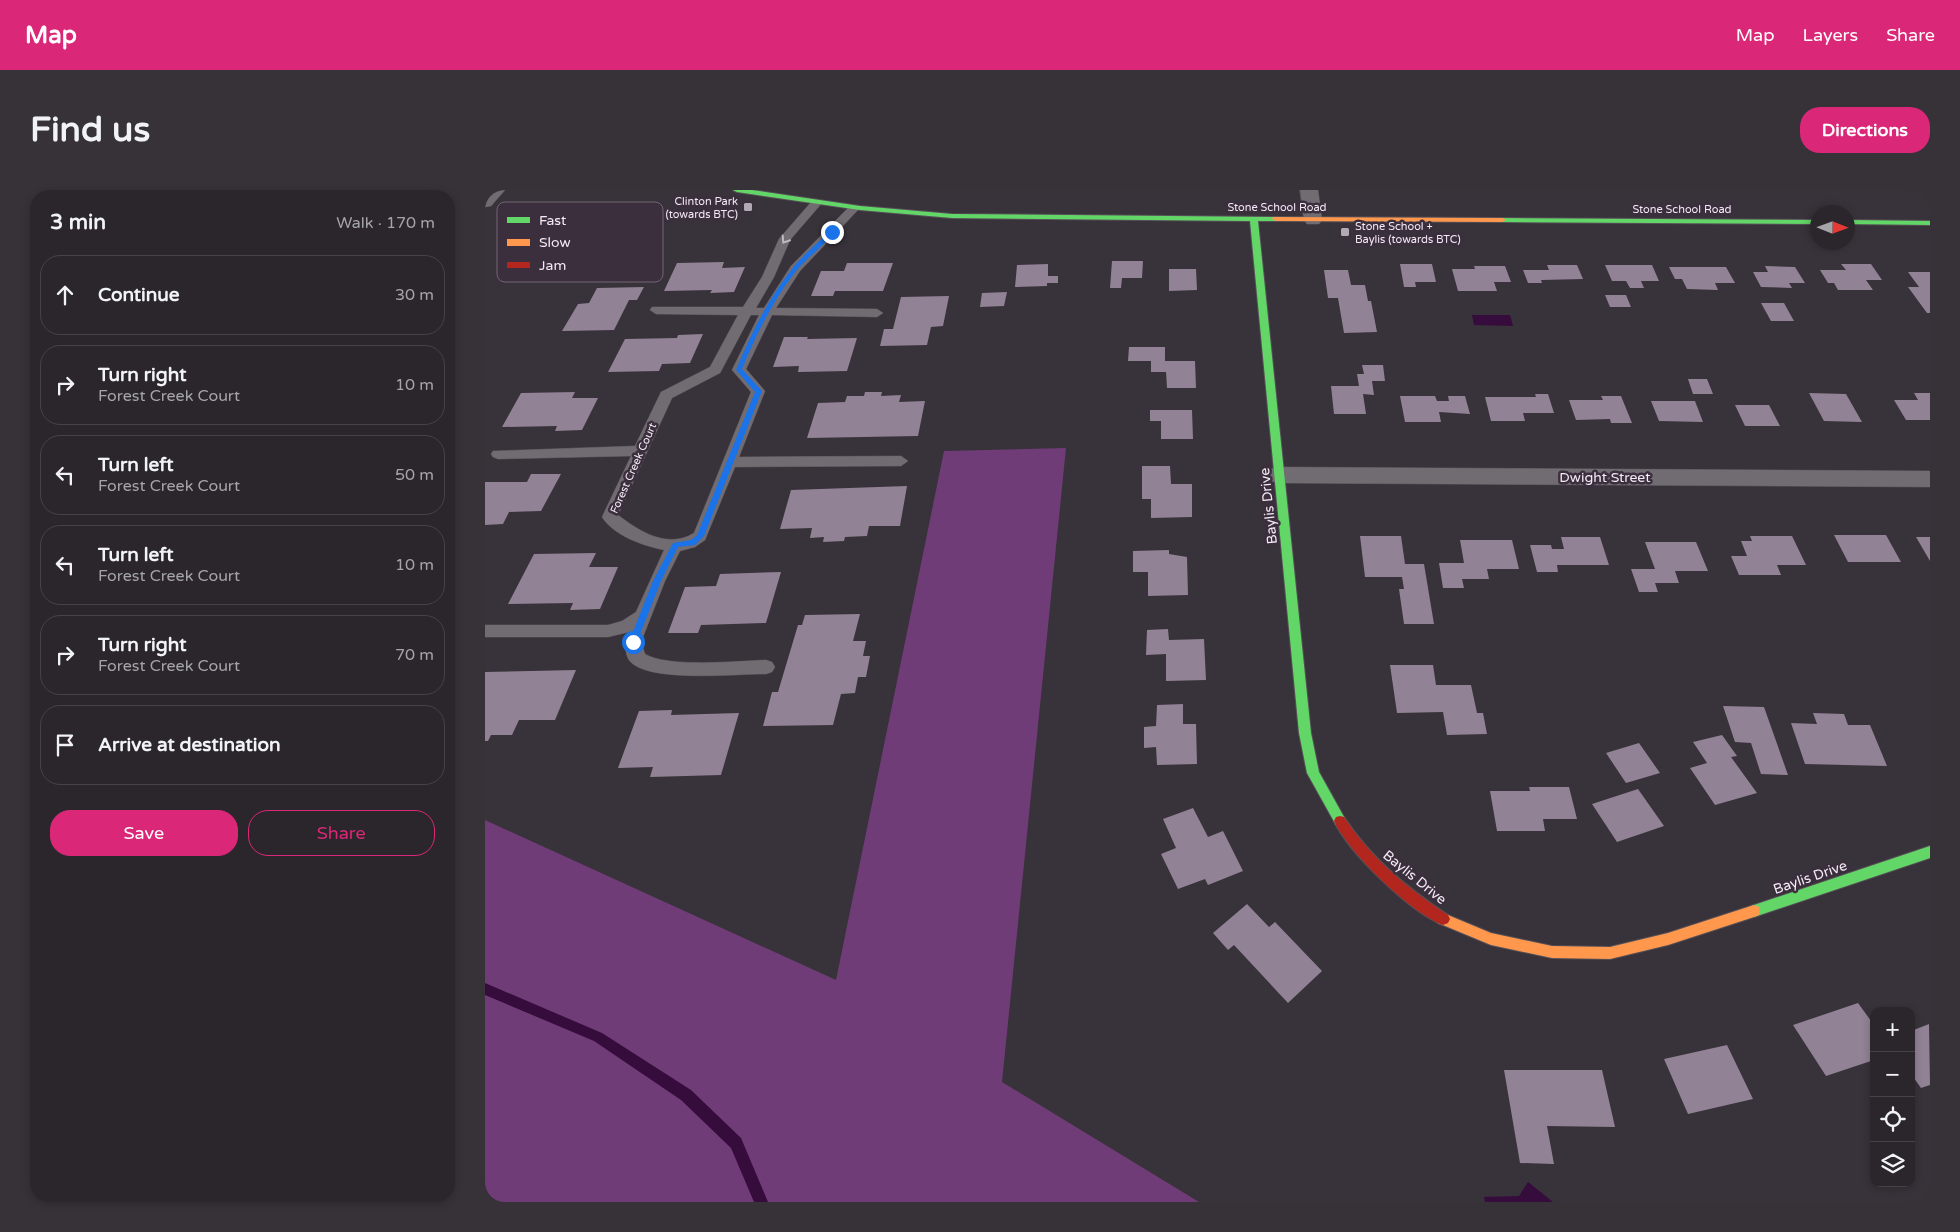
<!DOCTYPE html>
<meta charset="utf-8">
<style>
body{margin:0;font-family:"Varela Round",sans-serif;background:#363238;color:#f1f3f6}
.controls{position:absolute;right:15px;bottom:15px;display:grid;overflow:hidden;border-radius:10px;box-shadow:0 2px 8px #0003}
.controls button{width:45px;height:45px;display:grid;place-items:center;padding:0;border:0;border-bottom:1px solid #464348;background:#2a262c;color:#f1f3f6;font:25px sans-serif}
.compass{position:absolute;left:1325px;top:15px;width:45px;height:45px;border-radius:50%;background:#2a262c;box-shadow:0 2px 8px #0003;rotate:91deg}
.stop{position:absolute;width:15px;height:15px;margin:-11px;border:4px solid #1a73e8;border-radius:50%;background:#fff}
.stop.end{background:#1a73e8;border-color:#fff;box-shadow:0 1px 5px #0008}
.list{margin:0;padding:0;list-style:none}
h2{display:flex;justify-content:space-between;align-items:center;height:65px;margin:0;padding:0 20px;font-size:21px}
h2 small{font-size:16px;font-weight:400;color:#a5a5a9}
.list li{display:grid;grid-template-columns:32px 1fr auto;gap:15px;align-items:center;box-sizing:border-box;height:80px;margin:0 10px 10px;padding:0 10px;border:1px solid #464348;border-radius:20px}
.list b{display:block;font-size:19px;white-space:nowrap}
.list p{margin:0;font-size:16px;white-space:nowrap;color:#a5a5a9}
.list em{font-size:16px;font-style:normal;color:#a5a5a9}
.actions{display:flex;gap:10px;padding:15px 20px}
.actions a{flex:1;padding:11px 0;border:1px solid #db2777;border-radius:20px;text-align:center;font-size:18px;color:#db2777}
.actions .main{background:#db2777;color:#fff}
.icon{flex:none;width:28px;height:28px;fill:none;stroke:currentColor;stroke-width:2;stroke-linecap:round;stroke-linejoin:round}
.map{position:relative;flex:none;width:1445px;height:1012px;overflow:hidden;border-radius:20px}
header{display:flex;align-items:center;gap:30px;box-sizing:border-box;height:70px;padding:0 25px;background:#db2777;color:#fff}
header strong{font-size:24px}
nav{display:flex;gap:28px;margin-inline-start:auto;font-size:18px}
.intro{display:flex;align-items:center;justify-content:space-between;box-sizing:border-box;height:120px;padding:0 30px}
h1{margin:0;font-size:35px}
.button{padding:12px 22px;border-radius:20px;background:#db2777;color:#fff;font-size:18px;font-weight:700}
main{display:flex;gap:30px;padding:0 30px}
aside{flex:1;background:#2a262c;border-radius:20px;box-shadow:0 2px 8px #0003}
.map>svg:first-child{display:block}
.forest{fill:#703c77}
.water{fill:#350c3b}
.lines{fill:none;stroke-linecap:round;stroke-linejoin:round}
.stream{fill:#350c3b;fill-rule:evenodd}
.building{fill:#928295}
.lane-casing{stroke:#565057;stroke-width:1}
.street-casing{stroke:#565057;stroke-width:1}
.fast-casing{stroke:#565057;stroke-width:2}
.slow-casing{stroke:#565057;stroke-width:2}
.jam-casing{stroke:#565057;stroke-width:2}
.lane{fill:#716c71;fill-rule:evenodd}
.street{fill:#716c71;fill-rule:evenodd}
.fast{fill:#63d668;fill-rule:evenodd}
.slow{fill:#ff974d;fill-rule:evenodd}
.jam{fill:#b3261e;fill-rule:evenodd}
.oneway{stroke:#bfb8c0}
.route{fill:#1a73e8}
.poi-dot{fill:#b2aab3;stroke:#3b2e3d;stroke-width:2}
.labels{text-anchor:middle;stroke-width:5;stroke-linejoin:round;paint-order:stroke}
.far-poi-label{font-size:11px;fill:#f3eaf4;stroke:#3b2e3d;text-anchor:end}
.far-street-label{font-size:11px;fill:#f3eaf4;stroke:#3b2e3d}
.street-label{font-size:14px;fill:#f3eaf4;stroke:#3b2e3d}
.key{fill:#3b2e3d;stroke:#726674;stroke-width:1}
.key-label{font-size:14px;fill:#f3eaf4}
</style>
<header>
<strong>Map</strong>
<nav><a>Map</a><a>Layers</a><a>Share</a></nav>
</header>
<div class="intro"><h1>Find us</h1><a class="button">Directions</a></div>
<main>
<aside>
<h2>3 min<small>Walk · 170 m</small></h2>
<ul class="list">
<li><svg class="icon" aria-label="ahead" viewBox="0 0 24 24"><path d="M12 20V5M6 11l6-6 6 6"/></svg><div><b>Continue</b></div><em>30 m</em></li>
<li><svg class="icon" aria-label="right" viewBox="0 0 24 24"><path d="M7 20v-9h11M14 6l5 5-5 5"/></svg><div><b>Turn right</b><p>Forest Creek Court</p></div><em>10 m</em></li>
<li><svg class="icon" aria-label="left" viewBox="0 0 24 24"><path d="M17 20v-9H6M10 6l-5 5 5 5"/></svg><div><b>Turn left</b><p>Forest Creek Court</p></div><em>50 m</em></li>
<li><svg class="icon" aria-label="left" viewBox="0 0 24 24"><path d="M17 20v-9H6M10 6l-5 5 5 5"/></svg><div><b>Turn left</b><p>Forest Creek Court</p></div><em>10 m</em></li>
<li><svg class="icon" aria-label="right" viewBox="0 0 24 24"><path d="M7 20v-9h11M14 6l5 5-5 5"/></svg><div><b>Turn right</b><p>Forest Creek Court</p></div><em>70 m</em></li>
<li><svg class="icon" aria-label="arrive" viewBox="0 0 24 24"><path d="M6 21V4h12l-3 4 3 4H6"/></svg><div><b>Arrive at destination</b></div></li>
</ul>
<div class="actions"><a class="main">Save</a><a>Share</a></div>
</aside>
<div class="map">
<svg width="1445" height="1012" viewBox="0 0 1445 1012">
<rect width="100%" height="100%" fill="#38323a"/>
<path class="forest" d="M581 258 517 892 714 1012H0V630L351 790 459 261Z"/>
<g class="water">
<path d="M987 125H1025L1028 136 989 135Z"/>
<path d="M1043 992 1068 1012H1000L999 1007 1034 1006Z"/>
</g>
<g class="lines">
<path class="stream" d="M0 793 117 843 206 900 256 948 283 1012H269L246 958 196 910 109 851 0 805Z"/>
</g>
<g class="building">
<path d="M627 71H658L657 88H637L636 98H625Z"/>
<path d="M239 72 237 78 260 77 249 102 225 103 227 100 179 101 192 73Z"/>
<path d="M362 73H408L398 101H350L348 106H326L336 81H359Z"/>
<path d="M563 74V86H573V93H562V96L530 97 532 75Z"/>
<path d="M915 74H947L951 92H930L931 97H919Z"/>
<path d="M1356 74H1386L1397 90H1381L1388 100H1353L1349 93H1343L1335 80H1361Z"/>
<path d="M1062 75H1092L1098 89 1056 90 1057 93H1043L1038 80H1064Z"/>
<path d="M1120 75H1167L1174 91H1156L1159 98H1145L1141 91H1127Z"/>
<path d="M989 76H1020L1026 92H1009L1012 101H973L967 79H990Z"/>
<path d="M1280 76 1310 77 1320 93H1304L1307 98 1276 97 1268 82H1283Z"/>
<path d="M1184 77H1241L1250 93H1230L1233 100 1202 99 1197 89H1190Z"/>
<path d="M684 79H711L712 100 684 101Z"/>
<path d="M839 80H863L866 95H880L883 111H886L892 142 859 143 853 108H843Z"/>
<path d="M1423 82H1445V123H1442L1423 97H1434Z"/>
<path d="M159 97 152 110H144L129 140 77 141 93 114 104 113 112 98Z"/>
<path d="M522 102 519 116 495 117 497 103Z"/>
<path d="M1120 105H1141L1146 117H1125Z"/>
<path d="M464 106 458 136 446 137 442 155 395 156 399 139H408L416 107Z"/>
<path d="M1276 113H1299L1309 131H1286Z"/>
<path d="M218 144 205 173 177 174 174 181 123 182 140 149 192 148 193 145Z"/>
<path d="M299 147H323L322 149 372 148 362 181 313 182 314 176 288 177Z"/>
<path d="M644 157H680V171H710L711 198H682L681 182H666V171H643Z"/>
<path d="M877 175H898L900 191H887L889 205 878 204 881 224H849L846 196H874L872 184H879Z"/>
<path d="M1203 189H1222L1228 204H1208Z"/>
<path d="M90 202 87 208H113L97 240 70 241 72 236 17 237 36 203Z"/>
<path d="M380 202H397L396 206 416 205 414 212 440 211 433 246 322 248 333 213 360 212 362 206H379Z"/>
<path d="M1324 203 1361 204 1377 232 1339 231Z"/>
<path d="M1429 203H1445V230H1421L1409 210H1433Z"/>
<path d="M1050 204H1063L1069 223H1038L1040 231H1006L1000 207H1051Z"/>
<path d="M915 206H950L952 211H964L963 206H980L985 224 954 222 956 232H920Z"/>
<path d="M1116 206H1136L1147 233H1126L1125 229 1091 230 1084 210H1118Z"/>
<path d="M1166 211H1210L1218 232 1174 231Z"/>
<path d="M1250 215H1284L1295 236H1260Z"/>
<path d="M665 220H707L708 249H676V231H665Z"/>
<path d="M657 276H685L686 294H707V327L666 328V309H657Z"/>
<path d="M46 284H76L56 321 24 322 18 334 0 335V292H42Z"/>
<path d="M422 296 415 336H384L382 346 360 347 359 351 338 352 339 347 325 348 327 338 295 339 306 300Z"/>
<path d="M1349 345H1401L1416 372H1363Z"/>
<path d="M875 346H916L920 374H939L949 434H919L914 399H919L917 387H880Z"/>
<path d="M1265 346H1307L1321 375H1292L1296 385H1254L1246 366H1262L1256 351H1267Z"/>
<path d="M1076 347H1115L1124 375H1072L1073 382H1052L1045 355H1066L1067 359H1079Z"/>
<path d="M1431 347H1445V371Z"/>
<path d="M975 350H1027L1034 379H1002L1004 389H977L979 398H958L954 373H979Z"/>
<path d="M1160 352H1211L1223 381H1190L1194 393H1170L1173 402H1154L1146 379H1170Z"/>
<path d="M684 360V364L702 367 703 405 663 406V382H648V361Z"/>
<path d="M111 363 104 377H133L115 419 85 420 88 413 23 414 49 364Z"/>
<path d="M296 382 281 433 216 435 213 443H183L200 397 231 396 235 384Z"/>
<path d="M375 424 368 451H381L378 466H385L381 487H373L370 503 356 504 348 535 278 536 287 502H293L313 435H317L320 425Z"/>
<path d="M683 439 684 450 719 449 721 490 681 491V464L661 465 662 440Z"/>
<path d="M905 475H948L951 495H986L992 523H998L1002 544 962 545 958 522 912 523Z"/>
<path d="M91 480 70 530H34L27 545H6L3 551H0V482Z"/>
<path d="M698 514V534H711L712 574 672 575 671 557 659 558V537L671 536 672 515Z"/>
<path d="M1238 516 1279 517 1303 585 1276 584 1266 553 1250 552Z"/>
<path d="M187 520 186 525 254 523 236 585 165 587 168 577 133 578 154 521Z"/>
<path d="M1328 523 1359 524 1363 535H1385L1402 576 1320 574 1306 533 1332 534Z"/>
<path d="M1237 545 1252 566 1246 567 1272 603 1230 615 1205 578 1222 573 1208 552Z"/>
<path d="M1154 553 1175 583 1141 593 1121 563Z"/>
<path d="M1044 597H1084L1092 629H1058L1060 641H1012L1005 601H1045Z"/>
<path d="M1153 599 1179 636 1132 652 1107 614Z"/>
<path d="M708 618 723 647 738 641 758 681 723 695 720 689 693 699 676 664 691 658 678 629Z"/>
<path d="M762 714 784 737 790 732 837 781 803 813 749 755 743 760 728 743Z"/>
<path d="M1373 813 1389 835V870L1341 886 1308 835Z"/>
<path d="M1444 834 1445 895 1436 898 1426 884V841Z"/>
<path d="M1242 855 1268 909 1203 924 1179 869Z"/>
<path d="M1019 880H1117L1130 937 1062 936 1069 974 1035 973Z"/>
</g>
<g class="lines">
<defs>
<path id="lane" d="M331 10 337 13 305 50 289 87 271 118H279L306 76 365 16 369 15 375 18 373 20 315 81 291 118 392 119 398 123 392 127 287 125 261 179 280 201 254 267 416 266 423 271 416 276 250 277 220 350 210 357 195 361 180 391 156 452 160 464C183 478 252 471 281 470L287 472 290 477 287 482 281 484C250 484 171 492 148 474 138 467 140 451 144 442L123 447H0V435H123L137 431 151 422 179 360C159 356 129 346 117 327L146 266 13 269 8 267 6 264 8 261 150 256 176 202 225 177 253 125 171 124 165 120 167 117H258L277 87 294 49 327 11ZM266 125H274L247 180 266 202 209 343C183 359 155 342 133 325L187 208 235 183Z"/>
<g id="street">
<path d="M1 0H20L6 16 0 17Z"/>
<path d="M815 0H833L837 30 834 34H822L819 30Z"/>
<path d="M794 277 1445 281V297L794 293 786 291 782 285 786 279Z"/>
</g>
<g id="fast">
<path d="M248 0H267L375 16 467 24 794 27 795 29 791 31H773L826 543 834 582 859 627 861 631 859 635 855 636 851 635 822 583 814 543 765 31 467 28 375 20 252 2Z"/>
<path d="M1014 28 1332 30V34L1017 32 1013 30Z"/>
<path d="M1362 30 1445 31V35L1362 34Z"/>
<path d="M1445 656V668L1269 727 1264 725 1263 721 1264 717 1269 715Z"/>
</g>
<g id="slow">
<path d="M788 27 1017 28 1021 30 1017 32 791 31 787 29Z"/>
<path d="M1269 715 1274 717 1275 721 1274 725 1269 727 1183 755 1125 769 1067 768 1006 755 953 733 951 729 953 725 958 723 1006 743 1067 756 1125 757 1183 743Z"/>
</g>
<path id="jam" d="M855 626 859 627C886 668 922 698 963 725L965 729 963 733 958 735C925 722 864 663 849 631L851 627Z"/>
</defs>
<use href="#lane" class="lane-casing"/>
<use href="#street" class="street-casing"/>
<use href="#fast" class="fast-casing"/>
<use href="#slow" class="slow-casing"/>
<use href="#jam" class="jam-casing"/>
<use href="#lane" class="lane"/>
<use href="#street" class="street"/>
<use href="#fast" class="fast"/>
<use href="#slow" class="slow"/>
<use href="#jam" class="jam"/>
</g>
<defs><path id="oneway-chevron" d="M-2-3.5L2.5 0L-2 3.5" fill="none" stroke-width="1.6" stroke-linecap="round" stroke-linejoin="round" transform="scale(1.25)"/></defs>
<use class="oneway" href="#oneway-chevron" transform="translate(300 50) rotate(123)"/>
<path class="route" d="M345 41 350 42C338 56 323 67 311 81 288 110 271 145 257 179L277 201 219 346 210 355 193 357 176 391 152 452 145 454 144 452 168 391 188 353 206 350 212 345 270 202 251 180C266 144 283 109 307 79 318 65 333 53 345 41Z"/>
<g class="poi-dot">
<rect x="258" y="12" width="10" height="10" rx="2.5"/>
<rect x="855" y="37" width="10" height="10" rx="2.5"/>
</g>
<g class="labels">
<g class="far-poi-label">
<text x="253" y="15">Clinton Park<tspan x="253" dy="13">(towards BTC)</tspan></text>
<text x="870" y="40" text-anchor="start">Stone School +<tspan x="870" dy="13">Baylis (towards BTC)</tspan></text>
</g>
<g class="far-street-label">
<text x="792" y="21">Stone School Road</text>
<text x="1197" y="23">Stone School Road</text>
<text transform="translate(148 278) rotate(-66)" y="4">Forest Creek Court</text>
</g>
<g class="street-label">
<text x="1120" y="292">Dwight Street</text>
<text transform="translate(783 316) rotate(-96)" y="5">Baylis Drive</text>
<text transform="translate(930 687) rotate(39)" y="5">Baylis Drive</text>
<text transform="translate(1325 687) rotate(-19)" y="5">Baylis Drive</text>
</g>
</g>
<rect x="12" y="12" width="166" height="80" rx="8" class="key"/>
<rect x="22" y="27" width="23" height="6" fill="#63d668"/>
<rect x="22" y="49" width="23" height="7" fill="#ff974d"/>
<rect x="22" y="72" width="23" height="6" fill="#b3261e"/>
<g class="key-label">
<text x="54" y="35">Fast</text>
<text x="54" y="57">Slow</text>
<text x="54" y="80">Jam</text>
</g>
</svg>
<div class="controls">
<button>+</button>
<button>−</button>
<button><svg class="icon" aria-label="locate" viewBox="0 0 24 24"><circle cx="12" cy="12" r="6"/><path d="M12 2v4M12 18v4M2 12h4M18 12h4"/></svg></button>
<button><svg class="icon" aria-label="layers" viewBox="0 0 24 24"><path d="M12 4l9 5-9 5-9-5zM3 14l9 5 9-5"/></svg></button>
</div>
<svg class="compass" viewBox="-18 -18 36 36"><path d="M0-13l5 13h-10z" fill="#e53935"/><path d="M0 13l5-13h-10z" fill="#a5a5a9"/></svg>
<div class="stop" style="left:148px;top:452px"></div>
<div class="stop end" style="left:347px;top:42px"></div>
</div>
</main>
